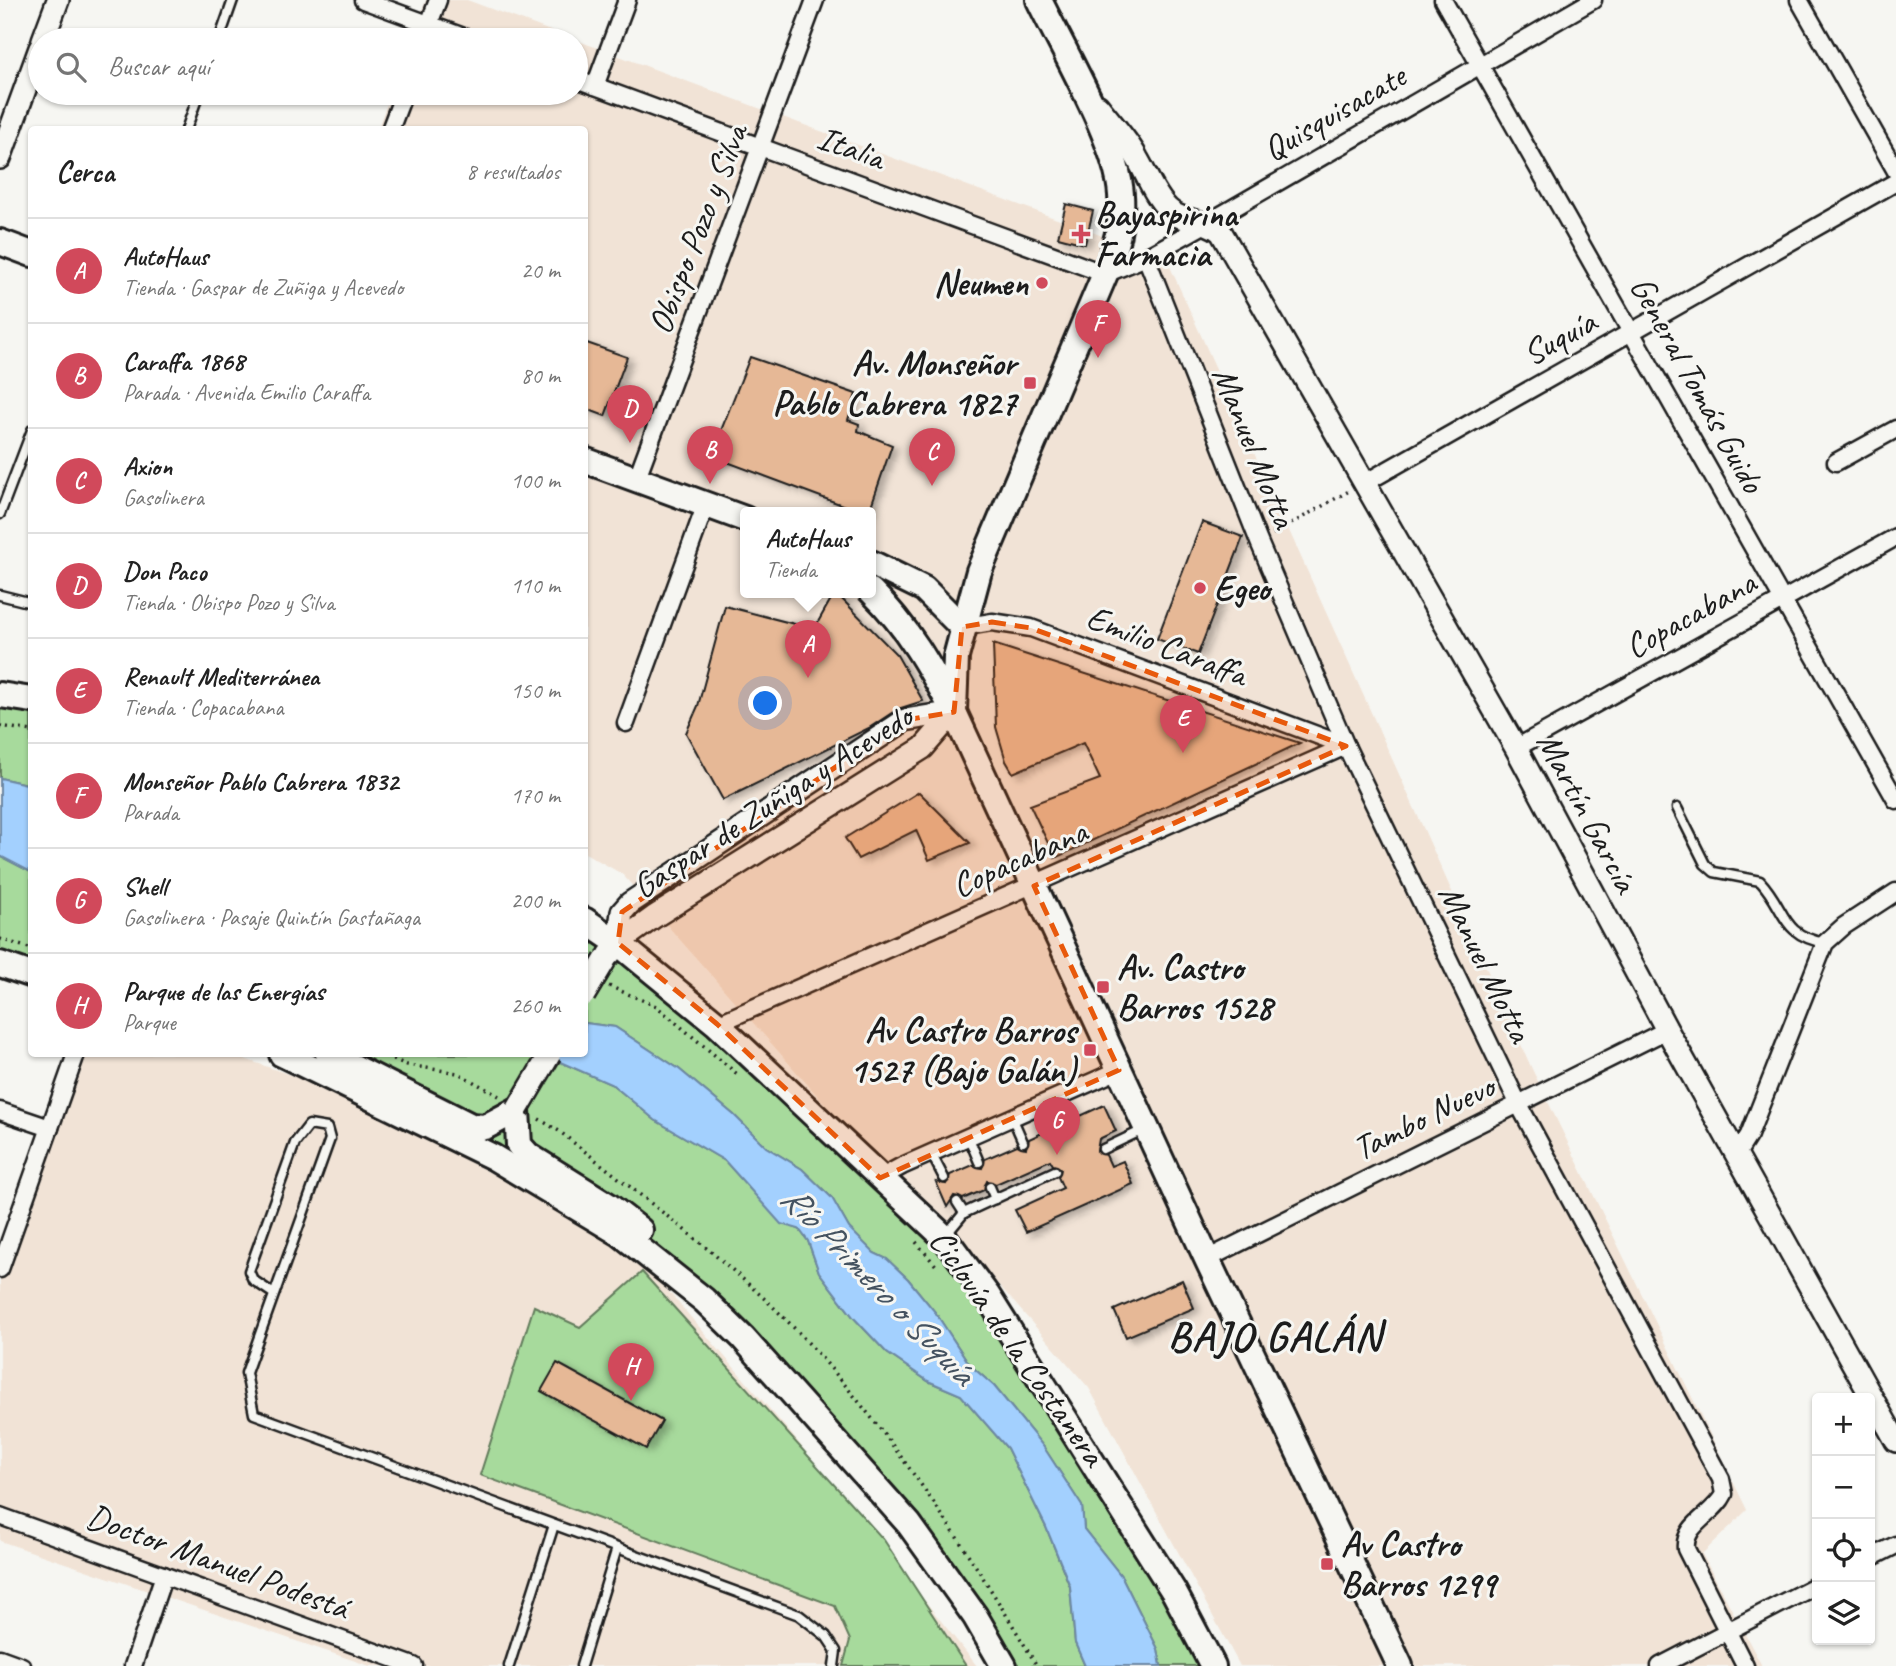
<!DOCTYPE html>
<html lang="es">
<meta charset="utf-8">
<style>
body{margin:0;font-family:Caveat,sans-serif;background:#f2f2f2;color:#222}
.controls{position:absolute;right:21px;bottom:21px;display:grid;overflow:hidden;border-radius:7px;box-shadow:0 2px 5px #0004}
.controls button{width:63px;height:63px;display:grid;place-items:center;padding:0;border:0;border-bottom:2px solid #e0e0e0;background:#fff;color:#222;font:35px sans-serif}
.you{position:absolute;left:766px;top:704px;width:24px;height:24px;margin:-18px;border:5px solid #fff;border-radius:50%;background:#1a73e8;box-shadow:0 0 0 10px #1a73e833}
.badge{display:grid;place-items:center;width:46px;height:46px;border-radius:50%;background:#d1495b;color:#fff;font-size:23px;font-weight:700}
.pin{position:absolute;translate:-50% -58px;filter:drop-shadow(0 2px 4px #0008)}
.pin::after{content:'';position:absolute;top:37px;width:24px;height:21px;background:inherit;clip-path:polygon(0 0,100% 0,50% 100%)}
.popup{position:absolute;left:740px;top:507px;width:136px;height:91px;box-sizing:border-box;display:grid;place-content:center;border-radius:7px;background:#fff;filter:drop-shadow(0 2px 5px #0005);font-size:23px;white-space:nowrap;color:#767676}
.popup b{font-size:26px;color:#222}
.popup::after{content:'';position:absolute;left:50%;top:100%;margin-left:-14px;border:14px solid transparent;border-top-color:#fff}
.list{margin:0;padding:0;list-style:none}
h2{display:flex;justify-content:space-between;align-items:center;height:91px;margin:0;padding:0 28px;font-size:30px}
h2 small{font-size:23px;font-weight:400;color:#767676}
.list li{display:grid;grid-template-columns:46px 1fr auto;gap:21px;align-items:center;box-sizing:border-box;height:105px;padding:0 28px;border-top:2px solid #e0e0e0}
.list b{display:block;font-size:26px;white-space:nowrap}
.list p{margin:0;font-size:23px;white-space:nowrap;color:#767676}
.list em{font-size:23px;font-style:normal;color:#767676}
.icon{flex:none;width:38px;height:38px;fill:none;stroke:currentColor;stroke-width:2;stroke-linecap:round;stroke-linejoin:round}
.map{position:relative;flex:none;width:1896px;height:1666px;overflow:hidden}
.search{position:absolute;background:#fff;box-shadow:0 2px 5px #0004;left:28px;top:28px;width:560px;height:77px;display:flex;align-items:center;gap:18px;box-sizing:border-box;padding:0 24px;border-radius:38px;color:#767676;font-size:26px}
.panel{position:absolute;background:#fff;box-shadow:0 2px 5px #0004;left:28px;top:126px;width:560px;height:931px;border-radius:7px}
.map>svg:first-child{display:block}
.built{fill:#f1e3d6;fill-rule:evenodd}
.green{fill:#a7da9c;stroke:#627b5c;stroke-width:2}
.water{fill:#a3d0fe;stroke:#6d88a4;stroke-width:2}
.building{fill:#e6b896;stroke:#1c1c1c;stroke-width:2;filter:url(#shadow)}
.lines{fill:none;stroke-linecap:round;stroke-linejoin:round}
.lane-casing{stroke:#1c1c1c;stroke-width:13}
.street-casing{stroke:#1c1c1c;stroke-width:21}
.secondary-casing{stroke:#1c1c1c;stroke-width:26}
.primary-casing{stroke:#1c1c1c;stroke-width:30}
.path{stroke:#1c1c1c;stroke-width:3.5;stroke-dasharray:2 5;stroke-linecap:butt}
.lane{stroke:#f6f6f2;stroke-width:8}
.street{stroke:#f6f6f2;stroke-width:16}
.secondary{stroke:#f6f6f2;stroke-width:21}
.primary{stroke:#f6f6f2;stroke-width:24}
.secondary-bridge-casing{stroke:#1c1c1c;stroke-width:26;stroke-linecap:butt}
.secondary-bridge{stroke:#f6f6f2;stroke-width:21}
.marked{fill:#e8590c;fill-opacity:0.2;stroke:#e8590c;stroke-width:5;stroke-dasharray:14 9;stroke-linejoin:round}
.poi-dot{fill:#d1495b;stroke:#f6f6f2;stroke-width:2.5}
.labels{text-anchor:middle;stroke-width:6;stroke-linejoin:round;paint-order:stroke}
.street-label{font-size:35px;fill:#1c1c1c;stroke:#f6f6f2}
.poi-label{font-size:35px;font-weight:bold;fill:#1c1c1c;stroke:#f6f6f2;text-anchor:start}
.water-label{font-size:37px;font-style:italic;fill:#445260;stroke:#f6f6f2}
.district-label{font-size:42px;font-weight:bold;letter-spacing:2px;fill:#1c1c1c;stroke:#f6f6f2}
</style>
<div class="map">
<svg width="1896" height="1666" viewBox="0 0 1896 1666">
<defs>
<filter id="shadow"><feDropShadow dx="5.5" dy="3.5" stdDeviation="3.5" flood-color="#0004"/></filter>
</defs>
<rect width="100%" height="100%" fill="#f6f6f2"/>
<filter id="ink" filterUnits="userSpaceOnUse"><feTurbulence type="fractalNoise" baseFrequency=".0143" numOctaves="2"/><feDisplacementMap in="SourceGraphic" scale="14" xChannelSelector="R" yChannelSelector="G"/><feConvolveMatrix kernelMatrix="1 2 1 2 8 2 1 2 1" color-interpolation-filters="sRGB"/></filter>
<g filter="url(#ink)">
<g class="built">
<path d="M426 0H467L575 40H411Z"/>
<path d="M576 40 1167 260 1532 1069 1747 1510 1702 1554 1762 1666H1240L1089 1388 928 1204 837 1118 622 874 585 853 584 130H377L391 93H576ZM745 512H871V592H745Z"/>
<path d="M74 1054H231L344 1094 632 1249 793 1436 977 1666H370L0 1541V1239Z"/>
</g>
<g class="green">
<path d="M0 695 31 700V785L0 778Z"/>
<path d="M0 856 31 872V975L0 964Z"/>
<path d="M584 920 929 1223 1213 1666H1161L1158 1649 1122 1577 1084 1529 1082 1506 1043 1446 994 1386 970 1365 935 1312 908 1279 887 1259 874 1253 849 1228 832 1198 802 1169 766 1147 734 1115 679 1069 615 1027 585 1023Z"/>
<path d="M282 1054H542L613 1085 655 1120 725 1161 781 1223 799 1229 808 1241 819 1272 854 1318 887 1353 928 1381 961 1395 1007 1448 1046 1527 1070 1587 1075 1643 1085 1666H1004L909 1524 647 1253Z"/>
<path d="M642 1272 884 1540 966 1666H843L850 1640 835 1606 480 1475 534 1306 580 1327Z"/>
</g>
<g class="water">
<path d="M0 778 31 785V872L0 856Z"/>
<path d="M585 1023 615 1027 679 1069 734 1115 766 1147 802 1169 832 1198 849 1228 874 1253 887 1259 908 1279 935 1312 970 1365 994 1386 1043 1446 1082 1506 1084 1529 1122 1577 1158 1649 1161 1666H1085L1075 1643 1070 1586 1046 1527 1007 1448 961 1395 928 1381 887 1353 854 1318 819 1272 808 1241 799 1229 781 1224 725 1161 655 1120 613 1085 542 1054H584Z"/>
</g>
<g class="building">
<path d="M1066 204 1093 211 1085 244 1058 237Z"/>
<path d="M584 342 627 357 605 416 584 408Z"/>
<path d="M750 357 856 394 848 420 859 424 858 431 892 445 869 512H861L711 456Z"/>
<path d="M1202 522 1243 537 1198 654 1157 639Z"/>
<path d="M835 592 897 655 923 701 898 709 869 728 723 800 686 733 698 706 725 606 814 629Z"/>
<path d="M993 644 1300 743 1055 858 1030 805 1100 779 1083 743 1013 773 1006 761 996 727Z"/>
<path d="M919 792 970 843 929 860 916 830 858 859 845 838Z"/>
<path d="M1104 1105 1116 1131 1099 1139 1097 1151 1106 1155 1111 1166 1123 1161 1133 1184 1026 1232 1015 1210 1063 1188 1058 1177 1061 1169 1053 1165 1050 1160 996 1184 987 1181 984 1190 963 1199 954 1196 947 1207 936 1182 946 1184 950 1175 973 1165 982 1168 985 1159 1017 1145 1026 1148 1029 1139 1066 1122 1074 1125 1078 1117Z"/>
<path d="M1182 1280 1194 1308 1126 1337 1114 1310Z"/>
<path d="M557 1363 662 1421 646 1449 541 1391Z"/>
</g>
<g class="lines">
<defs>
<g id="lane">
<path d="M219 40 233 0"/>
<path d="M186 130 199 93"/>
<path d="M0 514 32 430"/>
<path d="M0 595 32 603"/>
<path d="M1677 808 1705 864 1714 872 1760 881C1787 910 1780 935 1825 943"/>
<path d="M1060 1096 1072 1119"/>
<path d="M1012 1117 1023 1142"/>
<path d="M968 1136 979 1162"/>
<path d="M1103 1149 1143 1130"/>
<path d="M931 1153 944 1178"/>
<path d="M990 1187 995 1199"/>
<path d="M957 1202 964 1213"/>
<path d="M945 1236 964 1213 1055 1171"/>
<path d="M274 1294 253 1280 249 1271 295 1143 309 1125 327 1128 330 1139 246 1373 254 1414 799 1615 826 1636 836 1651 834 1666"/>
<path d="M509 1666 554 1525"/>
<path d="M581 1666 617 1548"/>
</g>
<g id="street">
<path d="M363 0 472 40"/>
<path d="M1443 0 1896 800"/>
<path d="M1799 0 1896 171"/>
<path d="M423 40 438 0"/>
<path d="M576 79 1105 274 1146 257 1209 222 1593 0"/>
<path d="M595 86 627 0"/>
<path d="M390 130 404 93"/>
<path d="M1146 257 1259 542 1346 746 1519 1105 1721 1479 1724 1494C1714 1515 1683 1524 1686 1549L1745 1666"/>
<path d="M1836 462 1896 429"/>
<path d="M636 480 815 0"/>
<path d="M1363 484 1896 182"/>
<path d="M962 627 992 622 1031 628 1346 746"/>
<path d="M626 723 706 504"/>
<path d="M1516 748 1896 537"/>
<path d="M717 1024 1346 746"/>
<path d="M0 1111 50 1128"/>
<path d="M1737 1154 1749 1135 1825 943 1844 926 1896 892"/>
<path d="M880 1178 902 1166 1119 1070"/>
<path d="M1207 1259 1667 1030"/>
<path d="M0 1269 76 1054"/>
<path d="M0 1516 414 1666"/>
<path d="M1870 1558 1896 1545"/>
<path d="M0 1658 22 1666"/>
<path d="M133 1666 164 1575"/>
<path d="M1660 1666 1817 1585"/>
</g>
<g id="secondary">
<path d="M43 40 58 0"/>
<path d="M1098 106C1111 123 1127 139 1137 158 1147 175 1154 195 1168 209 1184 224 1202 217 1221 232L1516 748 1667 1030 1896 1441"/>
<path d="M0 158 40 48"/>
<path d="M618 943 622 912 630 903 905 720 954 712"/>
<path d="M609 955 618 943 654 917 923 748 954 712"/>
</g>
<g id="primary">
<path d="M0 242 32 254"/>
<path d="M584 460 745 519"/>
<path d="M871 563 924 589 962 627"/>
<path d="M871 591C908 627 930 667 954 712L1207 1259 1400 1666"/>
<path d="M0 695 32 700"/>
<path d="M954 711 956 657 979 571 1105 274C1115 249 1123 223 1121 195 1118 143 1063 50 1039 0"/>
<path d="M584 920 618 943 717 1024 944 1237 987 1295 1174 1592 1213 1666"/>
<path d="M0 964 32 975"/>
<path d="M282 1054 493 1157 621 1234 704 1300 743 1338 909 1524 975 1616 1004 1666"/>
<path d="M328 1054 471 1126 485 1127 517 1110"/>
<path d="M517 1110 519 1145 529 1156 609 1206 640 1230"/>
</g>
</defs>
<use href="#lane" class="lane-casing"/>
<use href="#street" class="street-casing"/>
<use href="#secondary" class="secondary-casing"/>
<use href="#primary" class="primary-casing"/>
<g class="path">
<path d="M1273 534 1349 491"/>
<path d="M0 726 32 731"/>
<path d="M0 939 32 949"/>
<path d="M609 986 656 1006 737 1074"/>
<path d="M380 1054 407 1065 458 1073 499 1096"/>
<path d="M539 1119 559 1131C629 1187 703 1241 769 1303 871 1400 965 1544 1037 1666"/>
<path d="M916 1242 938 1268"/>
</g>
<use href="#lane" class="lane"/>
<use href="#street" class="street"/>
<use href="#secondary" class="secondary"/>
<use href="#primary" class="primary"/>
<defs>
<g id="secondary-bridge">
<path d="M584 995 605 960"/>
<path d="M517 1110 550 1054"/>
</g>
</defs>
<use href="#secondary-bridge" class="secondary-bridge-casing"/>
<use href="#secondary-bridge" class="secondary-bridge"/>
</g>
</g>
<path class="marked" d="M992 622 1031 628 1346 746 1034 886 1119 1070 880 1178 717 1024 618 943 622 912 905 720 954 712 962 627Z"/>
<g class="poi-dot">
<path d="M1077.5 223.5h7v7h7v7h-7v7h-7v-7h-7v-7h7z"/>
<circle cx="1042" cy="283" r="7"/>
<rect x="1023" y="376" width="14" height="14" rx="3.5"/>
<circle cx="1200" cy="588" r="7"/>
<rect x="1096" y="980" width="14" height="14" rx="3.5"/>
<rect x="1083" y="1043" width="14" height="14" rx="3.5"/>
<rect x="1320" y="1557" width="14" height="14" rx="3.5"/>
</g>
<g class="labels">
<g class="street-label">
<text transform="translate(1334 112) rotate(-30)" y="12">Quisquisacate</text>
<text transform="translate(851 147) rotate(20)" y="12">Italia</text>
<text transform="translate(697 229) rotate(-69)" y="12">Obispo Pozo y Silva</text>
<text transform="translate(1559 337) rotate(-29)" y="12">Suquía</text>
<text transform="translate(1698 384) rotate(61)" y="12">General Tomás Guido</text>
<text transform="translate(1255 447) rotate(68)" y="12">Manuel Motta</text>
<text transform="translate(1690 614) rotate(-29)" y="12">Copacabana</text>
<text transform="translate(1167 645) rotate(21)" y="12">Emilio Caraffa</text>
<text transform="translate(772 801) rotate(-33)" y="12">Gaspar de Zuñiga y Acevedo</text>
<text transform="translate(1588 812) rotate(62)" y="12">Martín García</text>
<text transform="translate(1019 858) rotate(-24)" y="12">Copacabana</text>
<text transform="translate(1486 963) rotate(64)" y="12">Manuel Motta</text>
<text transform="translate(1423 1117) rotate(-26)" y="12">Tambo Nuevo</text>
<text transform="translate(1018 1347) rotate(55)" y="12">Ciclovía de la Costanera</text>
<text transform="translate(218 1561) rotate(20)" y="12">Doctor Manuel Podestá</text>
</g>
<g class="poi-label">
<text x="1095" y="226">Bayaspirina<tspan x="1095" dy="40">Farmacia</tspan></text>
<text x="1028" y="295" text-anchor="end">Neumen</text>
<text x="1016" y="375" text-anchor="end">Av. Monseñor<tspan x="1016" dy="40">Pablo Cabrera 1827</tspan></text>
<text x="1214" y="600">Egeo</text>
<text x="1117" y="979">Av. Castro<tspan x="1117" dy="40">Barros 1528</tspan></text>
<text x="1076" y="1042" text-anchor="end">Av Castro Barros<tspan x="1076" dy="40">1527 (Bajo Galán)</tspan></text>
<text x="1341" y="1556">Av Castro<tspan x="1341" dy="40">Barros 1299</tspan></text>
</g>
<g class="water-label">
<text transform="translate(879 1284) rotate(46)" y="13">Río Primero o Suquía</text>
</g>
<g class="district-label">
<text x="1275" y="1350">BAJO GALÁN</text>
</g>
</g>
</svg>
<div class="controls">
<button>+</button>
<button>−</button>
<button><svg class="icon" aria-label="locate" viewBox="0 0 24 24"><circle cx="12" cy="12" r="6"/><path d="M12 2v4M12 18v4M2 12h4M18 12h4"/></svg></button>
<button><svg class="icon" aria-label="layers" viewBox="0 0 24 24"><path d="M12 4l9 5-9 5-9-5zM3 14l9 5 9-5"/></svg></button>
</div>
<div class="you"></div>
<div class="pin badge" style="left:808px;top:678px">A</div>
<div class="popup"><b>AutoHaus</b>Tienda</div>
<div class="pin badge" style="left:710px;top:484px">B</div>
<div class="pin badge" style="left:932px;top:486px">C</div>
<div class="pin badge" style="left:630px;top:443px">D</div>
<div class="pin badge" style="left:1183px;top:753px">E</div>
<div class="pin badge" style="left:1098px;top:358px">F</div>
<div class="pin badge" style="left:1057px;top:1155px">G</div>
<div class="pin badge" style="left:631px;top:1401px">H</div>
<div class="search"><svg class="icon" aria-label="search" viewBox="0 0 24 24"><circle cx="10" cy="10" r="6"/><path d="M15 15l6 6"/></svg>Buscar aquí</div>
<section class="panel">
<h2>Cerca<small>8 resultados</small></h2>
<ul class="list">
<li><span class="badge">A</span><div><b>AutoHaus</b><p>Tienda · Gaspar de Zuñiga y Acevedo</p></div><em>20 m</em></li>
<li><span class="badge">B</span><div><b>Caraffa 1868</b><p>Parada · Avenida Emilio Caraffa</p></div><em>80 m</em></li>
<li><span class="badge">C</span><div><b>Axion</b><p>Gasolinera</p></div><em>100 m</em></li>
<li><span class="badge">D</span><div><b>Don Paco</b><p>Tienda · Obispo Pozo y Silva</p></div><em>110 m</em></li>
<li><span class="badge">E</span><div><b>Renault Mediterránea</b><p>Tienda · Copacabana</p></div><em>150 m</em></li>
<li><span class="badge">F</span><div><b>Monseñor Pablo Cabrera 1832</b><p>Parada</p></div><em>170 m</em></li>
<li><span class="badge">G</span><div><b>Shell</b><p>Gasolinera · Pasaje Quintín Gastañaga</p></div><em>200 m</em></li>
<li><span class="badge">H</span><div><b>Parque de las Energías</b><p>Parque</p></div><em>260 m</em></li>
</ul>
</section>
</div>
